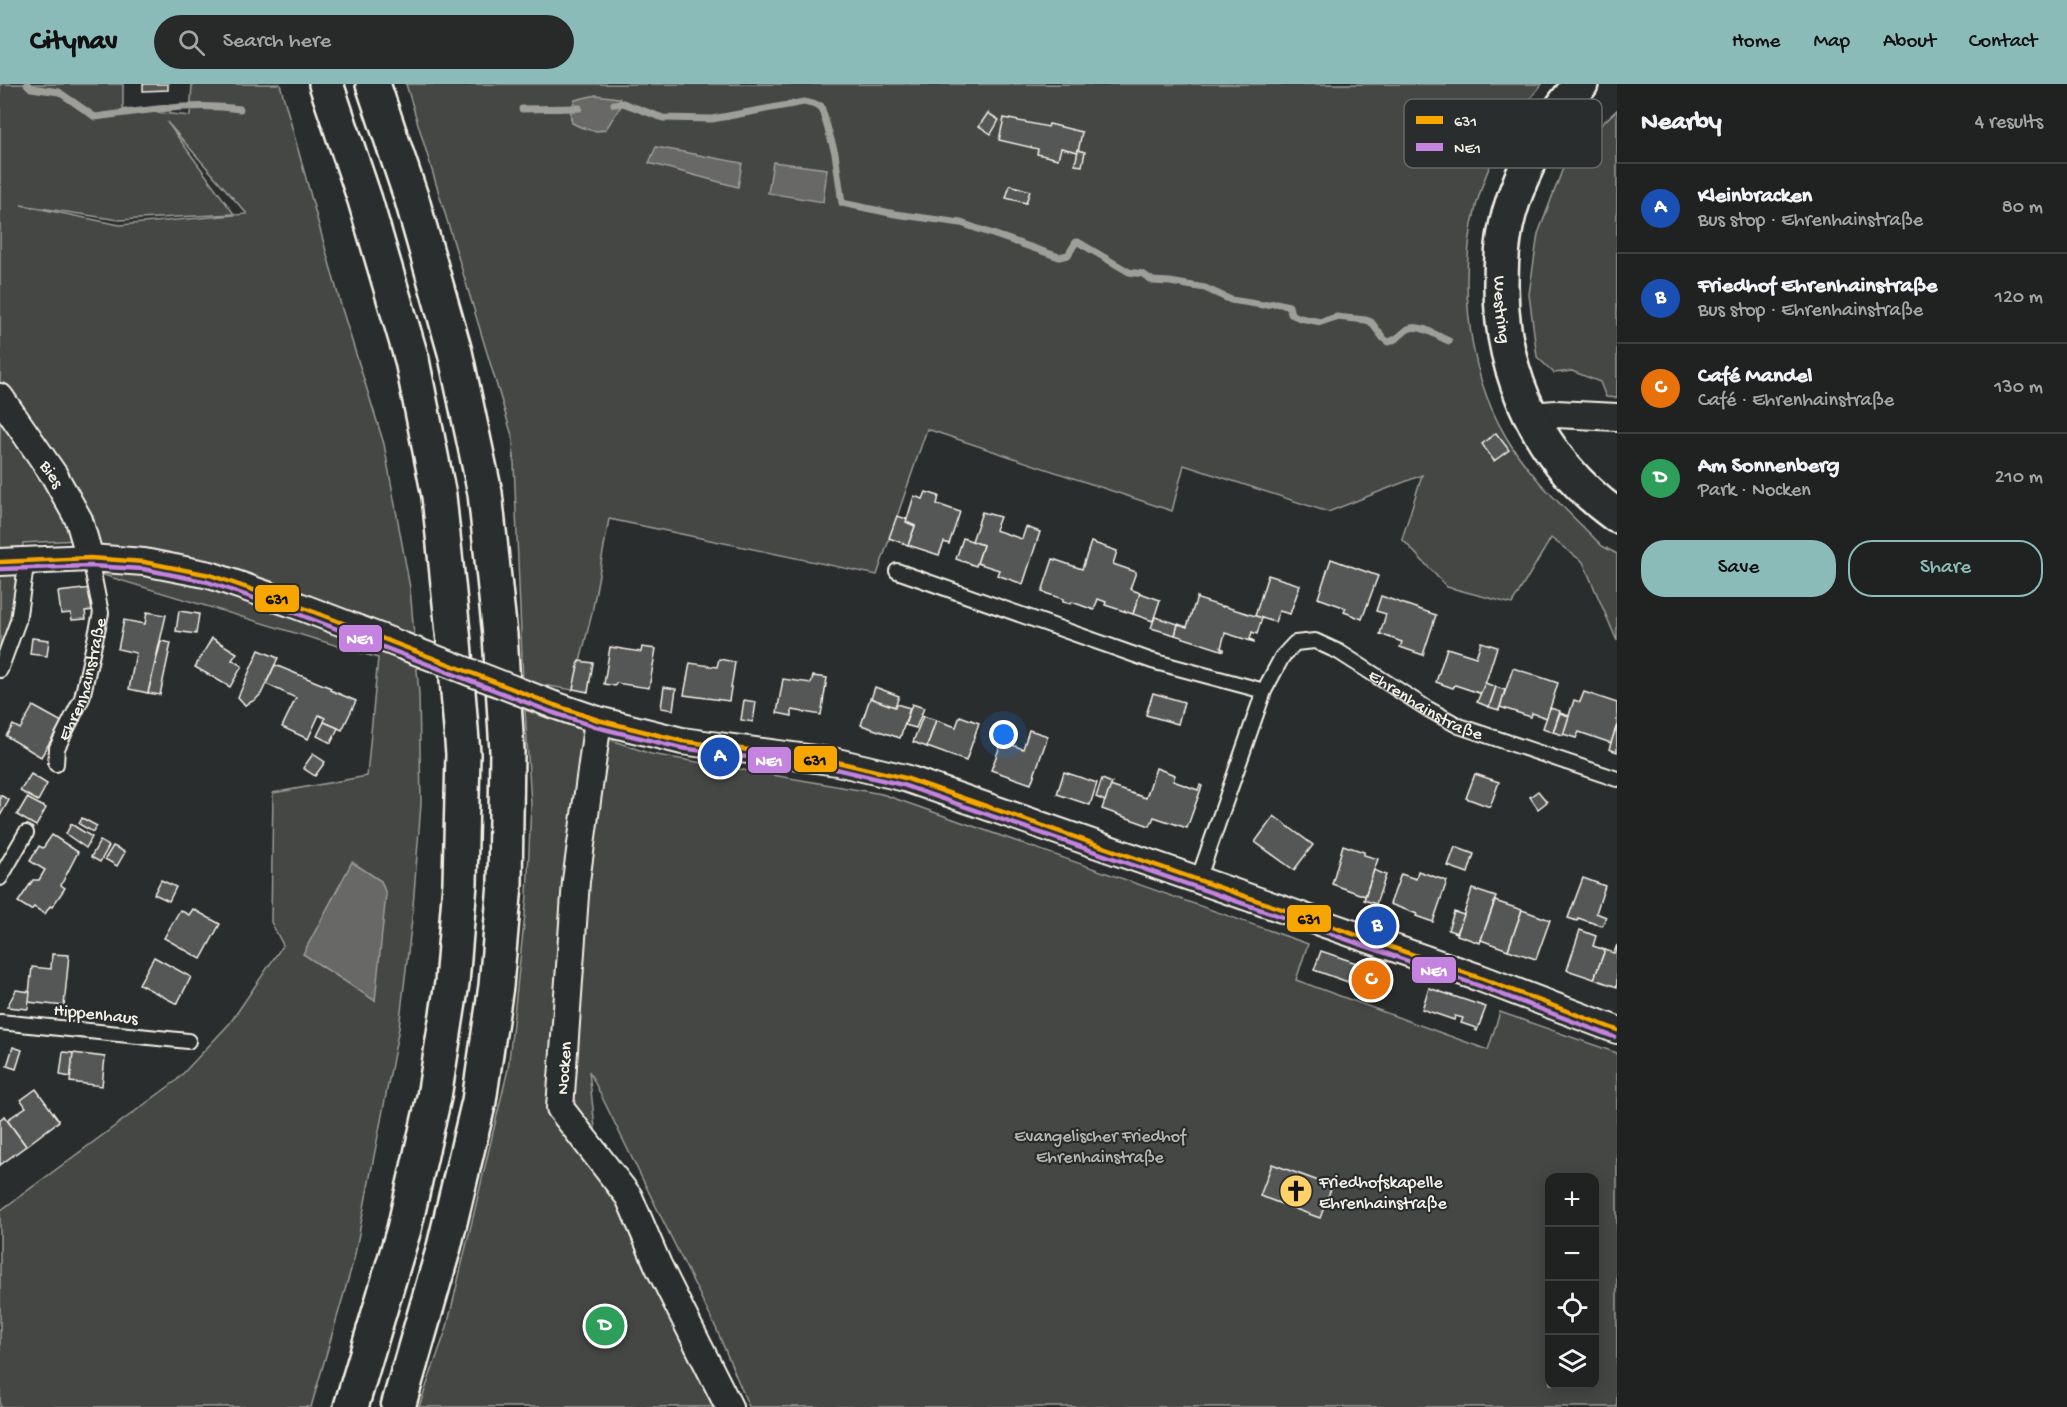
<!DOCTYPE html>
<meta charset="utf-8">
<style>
body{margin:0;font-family:"Gochi Hand",sans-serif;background:#282a2a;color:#f1f3f6}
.controls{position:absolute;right:18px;bottom:18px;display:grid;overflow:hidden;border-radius:12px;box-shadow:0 3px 15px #0003}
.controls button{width:54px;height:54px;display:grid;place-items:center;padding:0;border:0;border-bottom:2px solid #3d3f40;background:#202222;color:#f1f3f6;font:30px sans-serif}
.you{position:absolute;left:1004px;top:651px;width:21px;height:21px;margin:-15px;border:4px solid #fff;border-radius:50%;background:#1a73e8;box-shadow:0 0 0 9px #1a73e833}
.badge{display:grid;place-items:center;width:39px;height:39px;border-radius:50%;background:#8bbbb9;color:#fff;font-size:20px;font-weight:700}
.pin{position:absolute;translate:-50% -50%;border:3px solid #fff;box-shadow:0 2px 6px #0006}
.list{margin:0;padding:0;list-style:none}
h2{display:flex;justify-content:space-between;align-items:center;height:78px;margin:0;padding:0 24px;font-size:26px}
h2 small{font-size:20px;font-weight:400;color:#a2a4a5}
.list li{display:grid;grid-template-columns:39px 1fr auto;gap:18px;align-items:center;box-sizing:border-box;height:90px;padding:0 24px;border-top:2px solid #3d3f40}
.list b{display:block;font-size:22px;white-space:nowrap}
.list p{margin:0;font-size:20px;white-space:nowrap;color:#a2a4a5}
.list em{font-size:20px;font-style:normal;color:#a2a4a5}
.actions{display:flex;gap:12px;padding:18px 24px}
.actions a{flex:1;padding:14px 0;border:2px solid #8bbbb9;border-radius:24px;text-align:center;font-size:21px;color:#8bbbb9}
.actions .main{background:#8bbbb9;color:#111}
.icon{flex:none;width:33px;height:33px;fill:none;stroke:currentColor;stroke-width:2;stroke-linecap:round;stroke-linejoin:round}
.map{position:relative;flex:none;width:1617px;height:1323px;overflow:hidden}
header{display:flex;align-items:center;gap:36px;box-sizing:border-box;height:84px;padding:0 30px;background:#8bbbb9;color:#111}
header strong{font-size:28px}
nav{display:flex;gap:33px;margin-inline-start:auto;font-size:21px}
.search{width:420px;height:54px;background:#282a2a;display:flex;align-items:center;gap:15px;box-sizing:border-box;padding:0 21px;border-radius:33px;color:#a2a4a5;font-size:22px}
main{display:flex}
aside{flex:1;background:#202222}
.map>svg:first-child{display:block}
.green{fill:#444645;stroke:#9c9c96;stroke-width:1.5;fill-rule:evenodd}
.water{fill:#676866;stroke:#9f9f9a;stroke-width:1.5}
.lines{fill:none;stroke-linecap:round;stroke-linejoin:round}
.stream{stroke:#9f9f9a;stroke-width:7}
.building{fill:#555756;stroke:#f4f1e8;stroke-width:1.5}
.service-casing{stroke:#f4f1e8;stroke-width:18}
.minor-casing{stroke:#f4f1e8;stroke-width:30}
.primary-casing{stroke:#f4f1e8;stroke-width:38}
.motorway-casing{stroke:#f4f1e8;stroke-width:38}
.service{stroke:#2a2d2e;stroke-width:14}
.minor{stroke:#2a2d2e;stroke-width:26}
.primary{stroke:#2a2d2e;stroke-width:33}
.motorway{stroke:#2a2d2e;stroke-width:33}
.minor-bridge-casing{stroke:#f4f1e8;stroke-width:30;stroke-linecap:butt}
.minor-bridge{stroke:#2a2d2e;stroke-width:26}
.bus-1-casing{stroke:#2a2d2e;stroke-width:9}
.bus-2-casing{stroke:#2a2d2e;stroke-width:9}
.bus-1{stroke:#f7a600;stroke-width:4.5}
.bus-2{stroke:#c483df;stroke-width:4.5}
.labels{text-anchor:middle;stroke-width:4.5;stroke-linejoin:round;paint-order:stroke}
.street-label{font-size:18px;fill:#f4f1e8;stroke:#2a2d2e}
.park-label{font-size:18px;fill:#b6b5af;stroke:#2a2d2e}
.poi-label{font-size:18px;fill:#f4f1e8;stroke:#2a2d2e;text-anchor:start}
.key{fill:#2a2d2e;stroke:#676866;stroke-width:1.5}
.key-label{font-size:16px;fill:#f4f1e8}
.line-badge{stroke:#2a2d2e;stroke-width:2}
.badge-label{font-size:16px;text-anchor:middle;font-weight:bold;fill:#fff}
.pale-badge-label{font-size:16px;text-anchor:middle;font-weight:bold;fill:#111}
</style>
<header>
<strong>Citynav</strong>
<div class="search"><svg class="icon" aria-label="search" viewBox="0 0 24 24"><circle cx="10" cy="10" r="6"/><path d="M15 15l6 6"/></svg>Search here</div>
<nav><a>Home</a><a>Map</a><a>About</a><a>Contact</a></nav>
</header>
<main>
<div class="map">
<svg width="1617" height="1323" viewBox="0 0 1617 1323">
<rect width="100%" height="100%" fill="#2a2d2e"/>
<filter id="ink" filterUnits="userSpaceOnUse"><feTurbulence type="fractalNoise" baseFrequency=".0167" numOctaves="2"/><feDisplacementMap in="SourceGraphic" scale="12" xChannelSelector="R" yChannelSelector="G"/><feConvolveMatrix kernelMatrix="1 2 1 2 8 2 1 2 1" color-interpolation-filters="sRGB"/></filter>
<g filter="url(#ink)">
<g class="green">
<path d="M0 0H123V25L190 32 192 0H280L342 225 384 360 410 504 419 610 421 720 412 835 399 944 354 1175 311 1323H0V1127L176 997 230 939 283 861 271 838 273 709 367 692 378 574 103 491 95 455 23 459 15 526 10 534 0 569ZM167 38 247 130 120 141 21 121 119 136 234 130Z"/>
<path d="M406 0H1542C1517 30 1495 64 1482 102 1456 179 1464 282 1506 353 1531 395 1568 427 1602 462L1617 470V557L1583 478 1551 454 1512 520 1447 503 1402 455 1422 391 1328 428 1184 381 1172 427 927 345 877 491 609 435 592 529 573 606 523 598 513 355Z"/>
<path d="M1617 26V314L1606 313 1600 298 1572 287 1554 289 1537 273 1529 210 1538 150 1568 71Z"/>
<path d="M525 626 651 670 882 710 1308 860 1296 896 1488 966 1500 928 1617 969V1323H749L716 1244 589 987 600 1092 603 1089 723 1323H419L447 1243 508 985 527 812 531 720ZM1550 1094H1594V1300H1550Z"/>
</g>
<g class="water">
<path d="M596 11 619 14 623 19 606 45C597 50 581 44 572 39 569 30 571 23 575 16Z"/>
<path d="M656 63 742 79 738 103 649 79Z"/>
<path d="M773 78 827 85 823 118 768 109Z"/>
<path d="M352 778 381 797 386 810 375 917 303 870Z"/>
</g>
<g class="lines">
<g class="stream">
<path d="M27 0 31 4 59 8 95 33C143 27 191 18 240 25"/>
<path d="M614 20 623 19 663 34 712 35 804 18 821 22 835 69 842 119 895 130 961 139 1059 173 1068 171 1076 158H1078L1129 188 1143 190 1153 197 1170 198 1205 204 1231 216 1263 221 1276 219 1289 222 1291 230 1300 234 1321 238 1336 233 1366 236 1371 238 1384 255 1388 258C1398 256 1401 250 1408 245 1420 239 1438 253 1449 257"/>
<path d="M522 25 579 24"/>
</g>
</g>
<g class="building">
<path d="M143 0H168V6L143 7Z"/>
<path d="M988 29 999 36 991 50 979 42Z"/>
<path d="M1004 34 1048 43 1049 40 1082 48 1078 68 1061 64 1058 75 1037 70 1038 65 999 56Z"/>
<path d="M1078 66 1085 68 1082 82 1075 81Z"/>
<path d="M1010 101 1030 107 1026 119 1006 114Z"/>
<path d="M1496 349 1509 366 1494 377 1482 360Z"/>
<path d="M926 408 939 412 937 420 960 428 949 460 944 458 939 471 908 461 915 442 906 438 907 435 914 412 923 415Z"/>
<path d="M982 428 1000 433 995 446 1022 455 1026 443 1040 448 1023 500 997 491 999 486 977 479 983 461 972 457Z"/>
<path d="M897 432 907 435 906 438 915 442 908 461 889 454Z"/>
<path d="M963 454 983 461 976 482 956 475Z"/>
<path d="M1091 458 1117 467 1113 480 1136 488 1130 505 1140 509 1133 530 1105 521 1106 518 1098 515 1094 526 1072 518 1071 520 1063 518V515L1042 508 1053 475 1082 485Z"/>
<path d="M1331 475 1378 492 1362 535 1344 528 1346 524 1318 514Z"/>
<path d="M1268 491 1300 501 1290 530 1279 527 1275 538 1255 532Z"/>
<path d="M92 504 94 526 85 527 86 535 72 536 71 529 61 530 58 508Z"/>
<path d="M1140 509 1160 516 1153 537 1133 530Z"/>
<path d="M1381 512 1436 531 1423 571 1400 563 1402 558 1380 550 1386 530 1376 527Z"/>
<path d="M1197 513 1198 515 1223 523V522L1262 534 1257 550 1252 548 1250 555 1254 557V558L1225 549 1221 564 1224 565V567L1175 551 1178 540 1187 543Z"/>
<path d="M179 527 199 530 196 550 176 547Z"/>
<path d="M147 528 166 531 148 609 129 605 136 569 118 565 124 536 145 540Z"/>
<path d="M1155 533 1178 540 1175 551 1151 544Z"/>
<path d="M32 554 49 556 47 572 30 570Z"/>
<path d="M212 554 237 569 232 576 242 582 230 603 195 583Z"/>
<path d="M161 557 171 559 160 611 148 609Z"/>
<path d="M1481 558 1497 563 1482 610 1455 601 1453 604 1436 598 1447 564 1476 573Z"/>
<path d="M610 563 641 568 642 563 656 565 649 604 616 599 615 602 604 600Z"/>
<path d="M259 566 278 574 261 610 255 616 245 621 238 613Z"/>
<path d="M719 575 735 578 729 617 684 611 690 579 717 583Z"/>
<path d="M579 577 593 579 588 608 573 605Z"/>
<path d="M275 581 331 604 330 606 356 617 342 646 324 638 325 634 319 631 308 655 282 643 296 614 266 600Z"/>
<path d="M1513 584 1558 599 1547 634 1532 629 1531 633 1500 623Z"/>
<path d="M813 592 827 594 821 631 792 626V632L777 629 783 595 811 599Z"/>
<path d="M1485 599 1496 603 1489 623 1477 618Z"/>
<path d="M664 603 676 605 673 626 661 624Z"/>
<path d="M875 603 899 612 895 623 871 615Z"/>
<path d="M1496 603 1505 606 1499 626 1489 623Z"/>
<path d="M1584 608 1617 619V641L1611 659 1579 648 1576 654 1563 650 1574 616 1580 618Z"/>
<path d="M1153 609 1184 618 1178 640 1146 631Z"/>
<path d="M870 614 895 623 896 620 910 624 900 654 861 641Z"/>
<path d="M744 616 756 618 753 638 741 636Z"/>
<path d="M912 620 924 624 916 644 905 641Z"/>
<path d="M33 622 62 638 41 673 6 652 13 641 20 645Z"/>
<path d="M1550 624 1560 627 1553 648 1543 644Z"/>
<path d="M1560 629 1569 632 1563 651 1553 648Z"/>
<path d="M923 632 936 636 927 663 913 658Z"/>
<path d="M960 632 979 639 966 677 927 663 936 636 956 643Z"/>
<path d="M324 638 338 644 331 659 317 652Z"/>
<path d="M1617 641V668L1609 665Z"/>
<path d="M1029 646 1048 652 1031 700 991 686 1002 657 1023 665Z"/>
<path d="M313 670 325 678 315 692 303 684Z"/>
<path d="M1156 684 1175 691 1173 697 1198 706 1200 701 1202 702 1187 744 1154 733 1150 742 1102 725 1110 702 1146 714Z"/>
<path d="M1064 688 1097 699 1090 721 1057 710Z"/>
<path d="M31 690 47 700 38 717 20 707Z"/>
<path d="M1475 690 1499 698 1490 723 1466 714Z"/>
<path d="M1102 695 1112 699 1105 717 1096 713Z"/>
<path d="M1538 707 1547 718 1538 725 1530 713Z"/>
<path d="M0 711 9 716 0 732Z"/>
<path d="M27 714 46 724 36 742 17 731Z"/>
<path d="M1274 732 1313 761 1294 786 1255 758Z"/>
<path d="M82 734 97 742 93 748 79 740Z"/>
<path d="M71 740 92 753 86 764 66 750Z"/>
<path d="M52 751 78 768 61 801 65 804 52 823 50 822 45 830 34 823 31 826 18 818 33 796H39L45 786 30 777 39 762 43 764Z"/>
<path d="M100 757 109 762 100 778 91 773Z"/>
<path d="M1343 761 1364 768V771L1378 775 1365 812 1332 800Z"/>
<path d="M113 762 125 768 117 782 105 775Z"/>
<path d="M1455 763 1474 770 1468 789 1448 782Z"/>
<path d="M1374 786 1386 791 1376 820 1364 816Z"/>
<path d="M1418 787 1447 797 1433 838 1416 832 1417 830 1390 820 1401 790 1416 795Z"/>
<path d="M1583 794 1605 802 1596 829 1606 833 1602 842 1578 834 1577 837 1568 834Z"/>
<path d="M161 796 176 803 169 817 154 810Z"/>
<path d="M1472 805 1496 813 1480 859 1457 851Z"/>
<path d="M1495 817 1522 826 1508 866 1481 856Z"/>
<path d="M193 825 220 840 201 875 164 854 180 826 189 831Z"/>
<path d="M1522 826 1550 836 1536 875 1508 866Z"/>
<path d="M1454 828 1464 831 1457 849 1448 846Z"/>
<path d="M1580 846 1596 852 1593 862 1605 866 1594 895 1567 886Z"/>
<path d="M1617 861V903L1594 895 1605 866 1614 869Z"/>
<path d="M1321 867 1389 890 1382 910 1314 886Z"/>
<path d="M52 870 69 871 64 922 28 918 32 883 51 885Z"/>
<path d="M154 873 191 893 177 920 139 900Z"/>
<path d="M1429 904 1486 923 1477 947 1475 946 1476 944 1461 939 1463 934 1455 932 1454 936 1422 925Z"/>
<path d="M16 906 30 908 28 925 7 923Z"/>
<path d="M13 963 22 966 16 985 7 982Z"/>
<path d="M63 968 73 969 71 993 60 991Z"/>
<path d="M73 969 105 973 102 1002 70 998Z"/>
<path d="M36 1005 59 1037 26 1062 7 1036 26 1023 21 1016Z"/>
<path d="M4 1032 26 1062 0 1081V1036Z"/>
<path d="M1272 1080 1332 1102 1320 1134 1260 1112Z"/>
</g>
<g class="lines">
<defs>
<g id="service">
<path d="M897 487 1152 577 1264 607"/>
<path d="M0 586 18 537 27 475"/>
<path id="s1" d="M56 680 57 664 82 614 101 529 90 474"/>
<path d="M0 794 26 749"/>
<path id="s2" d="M1198 796 1264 607 1282 573 1295 559 1315 557 1339 568 1428 625 1459 642 1617 695"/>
<path d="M0 938 188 957"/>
</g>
<g id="minor">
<path id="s3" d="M0 313 54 391 79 436 90 474"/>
<path d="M1530 332 1556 330 1617 333"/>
<path d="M0 478 90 474 144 478 210 491 296 521 403 562"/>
<path d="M554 621 598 636 682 657 837 678 905 694 1480 894 1617 946"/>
<path d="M598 636 576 797 560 1024 629 1113 658 1181 729 1323"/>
</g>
<g id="primary">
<path id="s4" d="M1581 0C1549 36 1522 83 1509 130 1503 152 1501 175 1501 198 1500 291 1540 377 1617 432"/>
</g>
<g id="motorway">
<path d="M326 0 365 116 412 276 439 412 454 558 463 670 460 799 452 899 434 1013 404 1145 351 1323"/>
<path d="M373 0 412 116 455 268 485 409 500 551 507 667 505 800 496 902 479 1017 444 1163 398 1323"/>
</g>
</defs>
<use href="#service" class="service-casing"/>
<use href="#minor" class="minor-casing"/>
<use href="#primary" class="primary-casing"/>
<use href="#motorway" class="motorway-casing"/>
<use href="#service" class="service"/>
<use href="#minor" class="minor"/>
<use href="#primary" class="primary"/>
<use href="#motorway" class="motorway"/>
<defs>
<path id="minor-bridge" d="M403 562 554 621"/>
</defs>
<use href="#minor-bridge" class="minor-bridge-casing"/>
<use href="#minor-bridge" class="minor-bridge"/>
<defs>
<path id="bus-1" d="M0 478 90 474 144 478 210 491 296 521 554 621 598 636 682 657 837 678 905 694 1480 894 1617 946"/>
<path id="bus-2" d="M0 485 90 482 143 485 208 498 293 528 551 628 596 643 681 664 836 685 903 701 1477 901 1614 953"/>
</defs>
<use href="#bus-1" class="bus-1-casing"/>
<use href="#bus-2" class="bus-2-casing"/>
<use href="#bus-1" class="bus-1"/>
<use href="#bus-2" class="bus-2"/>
</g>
</g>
<defs>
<symbol id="church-disc" viewBox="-11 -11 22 22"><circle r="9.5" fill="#ffd166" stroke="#2a2d2e"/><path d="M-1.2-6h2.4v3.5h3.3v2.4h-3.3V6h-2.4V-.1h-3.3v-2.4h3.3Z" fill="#111"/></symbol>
</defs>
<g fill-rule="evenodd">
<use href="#church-disc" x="1277" y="1088" width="38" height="38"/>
</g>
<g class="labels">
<g class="street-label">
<text dy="6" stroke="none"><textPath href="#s4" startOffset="246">Westring</textPath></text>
<text dy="6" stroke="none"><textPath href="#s3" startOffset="93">Bies</textPath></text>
<text dy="6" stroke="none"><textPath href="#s1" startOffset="90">Ehrenhainstraße</textPath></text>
<text dy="6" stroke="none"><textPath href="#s2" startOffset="406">Ehrenhainstraße</textPath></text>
<text transform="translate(96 929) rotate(6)" y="6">Hippenhaus</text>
<text transform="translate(563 984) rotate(-86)" y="6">Nocken</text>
</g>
<g class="park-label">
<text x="1100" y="1057">Evangelischer Friedhof<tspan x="1100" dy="21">Ehrenhainstraße</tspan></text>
</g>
<g class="poi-label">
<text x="1319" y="1103">Friedhofskapelle<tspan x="1319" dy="21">Ehrenhainstraße</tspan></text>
</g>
</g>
<rect x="1404" y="15" width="198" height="69" rx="9" class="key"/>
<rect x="1416" y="32" width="27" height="8" fill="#f7a600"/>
<rect x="1416" y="59" width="27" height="8" fill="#c483df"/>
<g class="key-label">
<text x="1454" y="42">631</text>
<text x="1454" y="69">NE1</text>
</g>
<g class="line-badge">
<rect x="254" y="500" width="46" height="29" rx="6" fill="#f7a600"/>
<rect x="338" y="540" width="45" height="29" rx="6" fill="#c483df"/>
<rect x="793" y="661" width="45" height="28" rx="6" fill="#f7a600"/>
<rect x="747" y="662" width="45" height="28" rx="6" fill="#c483df"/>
<rect x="1286" y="820" width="46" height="29" rx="6" fill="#f7a600"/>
<rect x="1411" y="872" width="46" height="28" rx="6" fill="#c483df"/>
</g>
<g class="badge-label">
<text x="360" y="560">NE1</text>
<text x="769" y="682">NE1</text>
<text x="1434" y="892">NE1</text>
</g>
<g class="pale-badge-label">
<text x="277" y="520">631</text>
<text x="815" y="681">631</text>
<text x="1309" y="840">631</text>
</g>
</svg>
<div class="controls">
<button>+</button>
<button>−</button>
<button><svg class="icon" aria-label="locate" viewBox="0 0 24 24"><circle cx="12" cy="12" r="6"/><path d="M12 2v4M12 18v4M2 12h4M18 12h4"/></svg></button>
<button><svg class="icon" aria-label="layers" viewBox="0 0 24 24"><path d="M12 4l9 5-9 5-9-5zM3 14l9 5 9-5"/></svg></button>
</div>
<div class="you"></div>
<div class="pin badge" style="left:720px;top:673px;background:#1a4fb4">A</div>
<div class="pin badge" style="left:1377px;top:842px;background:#1a4fb4">B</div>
<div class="pin badge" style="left:1371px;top:896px;background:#e8710a">C</div>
<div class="pin badge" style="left:605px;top:1242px;background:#2e9e5b">D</div>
</div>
<aside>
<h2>Nearby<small>4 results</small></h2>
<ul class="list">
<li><span class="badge" style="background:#1a4fb4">A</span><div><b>Kleinbracken</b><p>Bus stop · Ehrenhainstraße</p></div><em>80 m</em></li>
<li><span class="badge" style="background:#1a4fb4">B</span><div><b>Friedhof Ehrenhainstraße</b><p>Bus stop · Ehrenhainstraße</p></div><em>120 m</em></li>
<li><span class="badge" style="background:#e8710a">C</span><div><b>Café Mandel</b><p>Café · Ehrenhainstraße</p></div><em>130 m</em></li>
<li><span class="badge" style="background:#2e9e5b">D</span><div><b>Am Sonnenberg</b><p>Park · Nocken</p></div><em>210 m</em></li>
</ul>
<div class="actions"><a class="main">Save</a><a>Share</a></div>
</aside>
</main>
